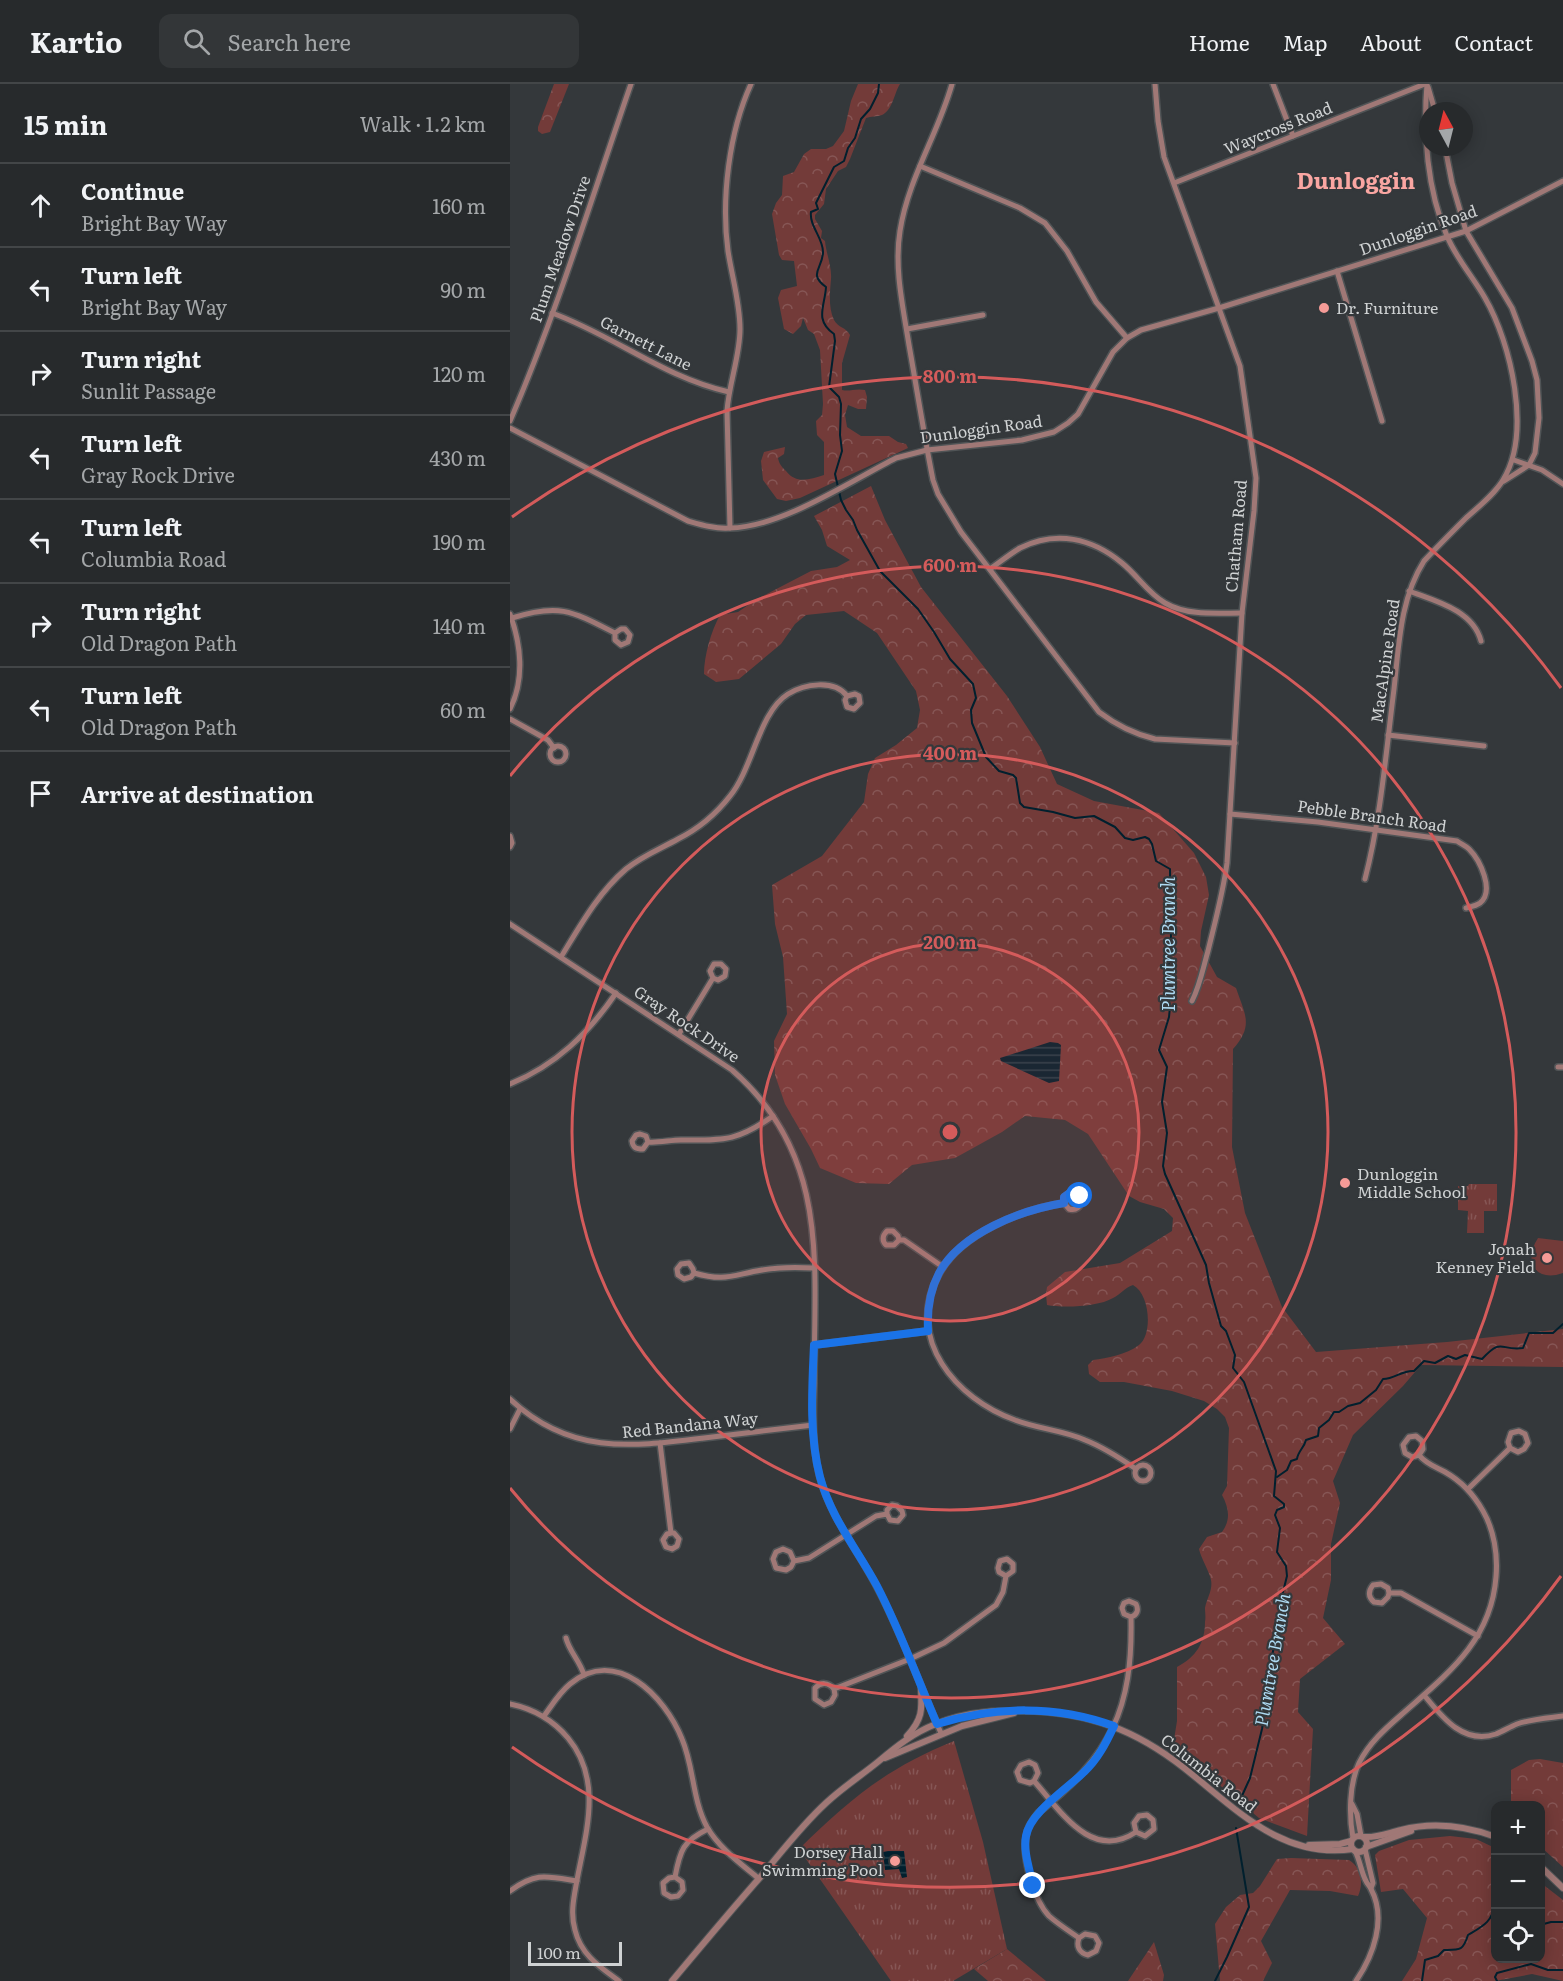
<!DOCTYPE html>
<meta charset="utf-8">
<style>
body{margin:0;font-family:Literata,serif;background:#333638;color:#f1f3f6}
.controls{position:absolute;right:18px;bottom:18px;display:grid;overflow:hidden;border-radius:12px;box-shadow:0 3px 15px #0003}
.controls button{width:54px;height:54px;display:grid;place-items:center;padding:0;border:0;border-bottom:2px solid #434648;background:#272a2c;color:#f1f3f6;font:30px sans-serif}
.compass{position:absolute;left:909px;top:18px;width:54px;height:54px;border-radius:50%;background:#272a2c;box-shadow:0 3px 15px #0003;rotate:353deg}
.scale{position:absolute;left:18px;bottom:15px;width:94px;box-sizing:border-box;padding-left:6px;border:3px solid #cfd2d3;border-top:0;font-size:16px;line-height:21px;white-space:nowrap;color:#cfd2d3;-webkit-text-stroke:4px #34383b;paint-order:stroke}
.stop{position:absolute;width:18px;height:18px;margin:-14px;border:4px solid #1a73e8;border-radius:50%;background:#fff}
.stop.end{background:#1a73e8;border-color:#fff;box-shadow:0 2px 6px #0008}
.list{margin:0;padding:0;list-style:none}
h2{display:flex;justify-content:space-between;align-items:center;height:78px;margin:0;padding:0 24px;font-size:26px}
h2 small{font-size:20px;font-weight:400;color:#a4a7a9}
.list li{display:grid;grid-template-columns:39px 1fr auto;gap:18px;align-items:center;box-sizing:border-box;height:84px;padding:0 24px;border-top:2px solid #434648}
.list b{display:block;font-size:22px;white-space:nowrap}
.list p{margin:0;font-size:20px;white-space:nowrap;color:#a4a7a9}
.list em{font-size:20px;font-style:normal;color:#a4a7a9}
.icon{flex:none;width:33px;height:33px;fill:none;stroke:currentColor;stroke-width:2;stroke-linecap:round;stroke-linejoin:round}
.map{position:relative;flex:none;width:1053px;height:1897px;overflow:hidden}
header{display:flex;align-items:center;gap:36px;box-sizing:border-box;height:84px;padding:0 30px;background:#272a2c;border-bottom:2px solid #434648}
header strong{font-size:28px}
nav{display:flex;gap:33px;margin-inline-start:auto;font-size:21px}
.search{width:420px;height:54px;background:#333638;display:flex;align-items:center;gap:15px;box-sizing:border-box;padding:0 21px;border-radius:12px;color:#a4a7a9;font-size:22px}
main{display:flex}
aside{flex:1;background:#272a2c}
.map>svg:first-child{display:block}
.grass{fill:#733b39}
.forest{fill:url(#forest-crowns)}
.park{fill:url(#park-tufts)}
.water{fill:url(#water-rules)}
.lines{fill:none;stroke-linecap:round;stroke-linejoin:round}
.stream{stroke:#01202e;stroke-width:2}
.minor-casing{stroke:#505456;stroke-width:8}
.tertiary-casing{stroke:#505456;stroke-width:8}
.minor{stroke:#a07876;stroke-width:5}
.tertiary{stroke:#a07876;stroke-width:6}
.route{stroke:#1a73e8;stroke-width:8}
.ring{fill:none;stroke:#d45b5b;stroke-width:3}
.poi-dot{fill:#f59b97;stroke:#34383b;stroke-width:2}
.labels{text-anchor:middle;stroke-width:4.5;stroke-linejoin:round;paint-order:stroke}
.street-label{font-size:16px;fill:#cfd2d3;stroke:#34383b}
.poi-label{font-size:16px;fill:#cfd2d3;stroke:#34383b;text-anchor:start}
.water-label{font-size:18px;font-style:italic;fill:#add9f1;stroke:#34383b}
.district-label{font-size:22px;font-weight:bold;fill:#faa6a2;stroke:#34383b}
.centre{fill:#d45b5b;stroke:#34383b;stroke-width:3}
.ring-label{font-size:18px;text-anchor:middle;font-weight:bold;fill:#d45b5b;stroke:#34383b;stroke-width:4.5;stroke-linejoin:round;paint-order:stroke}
</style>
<header>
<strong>Kartio</strong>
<div class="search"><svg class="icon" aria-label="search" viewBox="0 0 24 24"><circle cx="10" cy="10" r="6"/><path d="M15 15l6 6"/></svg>Search here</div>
<nav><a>Home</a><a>Map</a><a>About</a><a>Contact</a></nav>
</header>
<main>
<aside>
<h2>15 min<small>Walk · 1.2 km</small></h2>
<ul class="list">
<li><svg class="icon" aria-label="ahead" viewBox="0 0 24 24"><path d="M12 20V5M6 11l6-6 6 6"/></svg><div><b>Continue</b><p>Bright Bay Way</p></div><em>160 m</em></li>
<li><svg class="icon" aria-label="left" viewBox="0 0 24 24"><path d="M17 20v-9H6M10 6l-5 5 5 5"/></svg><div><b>Turn left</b><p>Bright Bay Way</p></div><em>90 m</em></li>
<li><svg class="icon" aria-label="right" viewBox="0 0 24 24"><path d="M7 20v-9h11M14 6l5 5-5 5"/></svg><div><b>Turn right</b><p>Sunlit Passage</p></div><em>120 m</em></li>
<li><svg class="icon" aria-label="left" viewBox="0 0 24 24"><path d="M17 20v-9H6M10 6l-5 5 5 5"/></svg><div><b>Turn left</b><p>Gray Rock Drive</p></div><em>430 m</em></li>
<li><svg class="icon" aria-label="left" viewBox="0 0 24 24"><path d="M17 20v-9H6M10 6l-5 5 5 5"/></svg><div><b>Turn left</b><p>Columbia Road</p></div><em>190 m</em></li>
<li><svg class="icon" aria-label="right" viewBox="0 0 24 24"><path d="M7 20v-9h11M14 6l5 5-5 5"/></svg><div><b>Turn right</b><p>Old Dragon Path</p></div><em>140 m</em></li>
<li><svg class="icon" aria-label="left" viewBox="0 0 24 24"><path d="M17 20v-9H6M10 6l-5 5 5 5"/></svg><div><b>Turn left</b><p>Old Dragon Path</p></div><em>60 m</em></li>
<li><svg class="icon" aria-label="arrive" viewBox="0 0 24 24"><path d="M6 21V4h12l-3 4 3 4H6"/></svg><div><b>Arrive at destination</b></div></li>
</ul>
</aside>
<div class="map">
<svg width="1053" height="1897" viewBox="0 0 1053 1897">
<defs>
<pattern id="forest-crowns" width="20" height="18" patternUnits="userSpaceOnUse" patternTransform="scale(1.5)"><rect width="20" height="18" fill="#733b39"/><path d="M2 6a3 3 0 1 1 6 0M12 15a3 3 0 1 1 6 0" fill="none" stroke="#865655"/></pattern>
<pattern id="park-tufts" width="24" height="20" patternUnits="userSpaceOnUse" patternTransform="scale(1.5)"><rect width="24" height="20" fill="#733b39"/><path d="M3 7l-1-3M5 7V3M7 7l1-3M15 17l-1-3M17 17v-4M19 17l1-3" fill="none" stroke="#865655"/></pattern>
<pattern id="water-rules" width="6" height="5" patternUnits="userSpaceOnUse" patternTransform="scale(1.5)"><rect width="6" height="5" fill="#01202e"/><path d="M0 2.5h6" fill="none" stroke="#25404b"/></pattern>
</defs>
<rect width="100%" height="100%" fill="#34383b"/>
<path class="grass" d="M1028 1154 1053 1157V1189C1025 1199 1013 1177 1028 1154Z"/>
<g class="forest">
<path d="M44 0H59L40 48 32 50 28 47V43Z"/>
<path d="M348 0H390C384 9 383 26 372 31 367 33 361 32 356 34L340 75 336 83 328 87 316 105 314 120 305 131V135L312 147 311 154 315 157C316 169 322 183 321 195 320 207 318 224 324 236 328 244 336 243 340 251L332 279V306C340 308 345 304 355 306L357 313 356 325H348L338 321 335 331 337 343 351 352H379L388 358 396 360 398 364 290 414 276 417 267 415 253 396 251 377 254 368 275 363 274 370 268 374C269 380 272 383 276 387 287 401 300 395 314 391V358L307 351 306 337 312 331 313 320 310 266 304 250 298 246 293 234 291 242 283 250 274 245 268 214 271 206 287 202 284 177 272 176 269 171 262 130 266 119 272 111 273 92 284 88 294 70 301 65H316L323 62 334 47 341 17Z"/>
<path d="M361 402 375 436 411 503 497 612 530 663 547 700 584 717 649 729 684 769 696 793 699 811 691 847 690 862 707 893 726 904C735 931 744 941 723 965L722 1063 735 1129 772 1223 806 1268 937 1258 1053 1245V1283L911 1281 893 1302 843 1351 823 1397 830 1419 821 1460V1496L813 1534 835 1560 790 1595 788 1628 803 1645 797 1752 749 1734 663 1662 667 1637V1583C686 1573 695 1559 695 1538 696 1533 695 1528 695 1524 697 1514 703 1506 701 1496 700 1489 691 1474 689 1465L697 1453 712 1448C721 1436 719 1424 712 1411L717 1402 719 1344 715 1333 707 1325 694 1317 662 1307 614 1298H590L579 1290 578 1281 583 1276C597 1274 616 1271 629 1261 643 1250 640 1210 623 1201 614 1204 611 1210 603 1214 588 1223 553 1224 537 1221L536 1210 537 1203 555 1188 610 1179 662 1147 663 1134 654 1125 630 1118 619 1112 578 1050 555 1036 515 1032 492 1048 445 1074 402 1081 379 1100 346 1099 310 1084 301 1065 275 1020 265 991 264 957 277 930 273 873 265 840 262 801 312 772 354 718 358 690 365 674 386 661 407 644 410 626 406 607 367 549 334 527 296 531 285 540 271 560 229 595 206 598 194 590C194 572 201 547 210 531L228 528 247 515 301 487 327 483 340 476 317 462 312 446 304 432Z"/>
<path d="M1030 1675 1053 1679V1783L1031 1763 1030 1722 996 1721 1001 1717V1686L1019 1676Z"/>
<path d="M940 1752 966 1755 985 1764 986 1874H1030L1031 1799 1053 1816V1897L1022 1890 985 1897H892L906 1875 917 1834 893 1805 871 1808 865 1771 869 1767 899 1756Z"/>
<path d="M781 1774 839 1776C851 1783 854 1799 848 1812L820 1807 780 1806 751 1857 762 1879 753 1897H710L705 1840 716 1823 730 1811 743 1809 750 1802 767 1775Z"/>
<path d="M644 1858 654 1891 653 1897H618Z"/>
<path d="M497 1865 536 1897H478L464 1885Z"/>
</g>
<g class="park">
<path d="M959 1100H987V1127H974V1149H957L958 1127 948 1126V1102H958Z"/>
<path d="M444 1657 473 1758 497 1865 443 1897H381L289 1765C340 1715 377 1684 444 1657Z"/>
</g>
<g class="water">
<path d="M540 958 548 959 551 961 549 997 539 999 491 977 490 974Z"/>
<path d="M378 1767H394L397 1793 392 1794 389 1785 375 1786 373 1768Z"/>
</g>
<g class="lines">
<g class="stream">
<path d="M369 0 368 9 360 25 351 35 345 54 338 64 334 77 324 83 306 119 308 125 301 128C299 142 314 155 313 169 312 185 298 190 316 203 315 222 304 236 324 250L325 257 319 303 329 313 331 320 330 351 332 367 325 390 331 416 336 426 343 436 347 446 370 487 408 525 424 548 440 575 463 600 466 614 461 626 462 639 476 673 489 687 503 691 506 694 510 719 514 723 543 728 565 734 584 732 605 743 615 754 623 756 635 753 639 755 642 760 646 777 660 785 661 857 656 908 660 923 659 933 649 966 657 983 652 1018 657 1049 653 1082 655 1090 696 1181 699 1199 711 1242 716 1247 725 1271 723 1284 734 1298 766 1387 764 1412 774 1420V1423L767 1426 765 1431 770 1444 767 1468 776 1482 777 1492 770 1520 769 1541 759 1585V1606L752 1645 740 1694 731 1714"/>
<path d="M767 1393 777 1386 781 1377 787 1375C788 1367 794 1364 796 1356L808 1352 809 1344 819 1336 824 1328H829L838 1322 850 1319 866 1306 873 1295C885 1295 892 1286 904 1287L914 1277 925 1279 938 1272 946 1275 955 1271 972 1275C993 1253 989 1267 1013 1264L1019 1249H1043L1053 1240"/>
<path d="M1030 1841 1041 1838H1053"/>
<path d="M705 1897 717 1873 739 1823 726 1744"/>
<path d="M912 1897 915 1876 928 1872 934 1866C950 1866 953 1867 958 1851 971 1843 983 1838 984 1821H986"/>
<path d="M987 1897 985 1893 987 1889 1021 1880 1038 1886H1053"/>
</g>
<defs>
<g id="minor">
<path d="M442 0C428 50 398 95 390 147 384 184 393 223 399 261 407 306 414 351 423 396L428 410 451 448 589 628C606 641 624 650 645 655L725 659"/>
<path d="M645 0 648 37 654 73 730 282 746 394 744 427 732 529 717 779C713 809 705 838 698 867 693 884 690 901 682 917"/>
<path d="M763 0 783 52"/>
<path d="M918 3 925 27"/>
<path d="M935 63 942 99 956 147 1002 224 1022 277 1027 296 1029 334 1025 369 1019 381 994 397"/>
<path d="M410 82 510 124 535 139 557 167 586 218 617 254"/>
<path d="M664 99 915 0"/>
<path d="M827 187 872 337"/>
<path d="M42 229C103 251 155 294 219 308"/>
<path d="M397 245 473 231"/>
<path d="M0 337C47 228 82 113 121 0"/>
<path d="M0 344 178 437C192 441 205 445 220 444 272 443 339 398 386 374L417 366 512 356 544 348 558 339 568 330 603 268 617 254 631 246 709 224 956 147 1053 97"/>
<path d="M1004 376 1032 386 1053 400"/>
<path d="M220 444 217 327C219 299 230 272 230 245 230 219 222 193 218 167 211 115 219 48 241 0"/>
<path d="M480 485C490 478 500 470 510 464 546 446 582 454 612 479 627 491 638 509 655 519 677 532 707 529 732 529"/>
<path d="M899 507C925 517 963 526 971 557"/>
<path d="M0 530C11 560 15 595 0 625"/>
<path d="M2 534C49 519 62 527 105 549L111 545H115L120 551 118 558 111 561 105 556V549"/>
<path d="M0 635 38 656 44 664"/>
<path d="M878 651 974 662"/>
<circle cx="48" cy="670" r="8"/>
<path d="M720 730 808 738 947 757C951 760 956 762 959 765 970 776 985 807 970 819 966 822 960 823 956 824"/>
<path d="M0 752 2 759 0 763"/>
<path d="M855 795C871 733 876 668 884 605 889 561 890 515 914 477 927 463 941 449 955 435 968 423 984 411 993 396 1022 349 1001 259 975 214 963 193 946 174 937 152 917 106 913 49 917 0"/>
<path d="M0 840 222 986C321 1072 304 1182 304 1299 303 1330 302 1360 309 1390 320 1434 349 1467 369 1507 393 1553 410 1602 431 1649"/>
<path d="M51 873C70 842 88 809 116 785 132 772 150 765 168 755 188 745 206 730 220 712 243 684 249 628 278 610 294 600 324 595 337 612L335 616 337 623 344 625 350 619 349 612 345 610 337 612"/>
<path d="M169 950 203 894 208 896 215 892 216 885 211 880H204L200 887 203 894"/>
<path d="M1048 983H1053"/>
<path d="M0 1000C46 981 78 950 106 909"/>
<path d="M138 1058 133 1065C126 1065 123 1064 122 1057L126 1051 130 1050 136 1052 138 1058C149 1059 160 1056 171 1056 214 1056 226 1058 263 1032"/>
<path d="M554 1119 559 1125C566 1127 571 1123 571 1116L567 1109 561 1108 554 1113V1119C510 1126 449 1150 428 1192 395 1255 446 1315 505 1336 528 1345 552 1346 575 1356 593 1363 610 1374 626 1385"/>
<path d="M389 1156 388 1152 383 1147H377C372 1152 372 1157 376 1161H384L389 1156H394L433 1183"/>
<path d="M184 1189 181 1193 174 1195 168 1191 167 1185 171 1180 179 1179 183 1185 184 1189C215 1198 222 1191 252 1186 269 1183 286 1183 303 1184"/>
<path d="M304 1261 418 1247"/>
<path d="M0 1315C60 1371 120 1363 194 1354 230 1350 267 1345 303 1341"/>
<path d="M0 1345 10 1325"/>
<path d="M150 1359 161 1449 157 1450 153 1456 156 1463 162 1465 167 1462 169 1455 164 1449H161"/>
<circle cx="633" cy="1389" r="8"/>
<path d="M958 1405 1000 1364 998 1358 1001 1349 1009 1347 1015 1350 1018 1359 1014 1365 1008 1368 1000 1364"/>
<path d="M284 1477 280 1468 273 1465 266 1468 263 1475 266 1484 276 1486 281 1483 284 1477 299 1474 366 1432 377 1430 380 1436 388 1437 393 1431 392 1427 387 1422 382 1421 377 1426V1430"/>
<path d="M879 1509 878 1513 872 1519 864 1518C858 1513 858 1507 863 1501L871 1500 878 1504 879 1509H891L968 1552"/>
<path d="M56 1554C59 1567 70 1577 74 1591"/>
<path d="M324 1605 325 1611 321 1618 314 1621 305 1615V1604C311 1598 318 1598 324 1605L400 1575 434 1559 486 1521 493 1508 496 1492 503 1487V1480L497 1475 490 1477 488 1484 489 1488 496 1492"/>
<path d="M914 1611C932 1633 953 1661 986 1650 993 1647 1000 1643 1007 1640 1022 1635 1038 1634 1053 1632"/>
<path d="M0 1620C24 1625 42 1635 58 1654 93 1696 76 1748 67 1796 64 1813 60 1829 65 1846 71 1871 90 1883 109 1897"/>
<path d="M34 1632C42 1621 49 1609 60 1600 106 1562 155 1612 172 1655 184 1683 182 1715 197 1743 209 1764 230 1779 248 1794"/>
<path d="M524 1697 520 1699 510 1696 507 1688 511 1681 519 1678 525 1681 528 1689 524 1697C550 1726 581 1778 626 1748L635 1752 644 1745 643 1736 637 1731 629 1732 624 1739 626 1748"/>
<path d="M842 1720 847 1730 851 1752"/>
<path d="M843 1754C839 1732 839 1700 849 1679 859 1659 875 1645 891 1631 936 1591 981 1558 986 1493 988 1471 984 1446 973 1427 964 1411 951 1397 935 1388 926 1383 916 1380 909 1371L902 1373 895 1369 893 1361 899 1353 906 1352 912 1357 913 1365 909 1371"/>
<path d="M855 1765 863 1799 861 1804"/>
<path d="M845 1767C850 1776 851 1788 856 1797 857 1800 860 1802 861 1805 877 1835 863 1872 846 1897"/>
<path d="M165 1793 172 1798 173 1806 168 1812 161 1813 154 1809 153 1799 159 1794 165 1793C170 1766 173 1757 198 1745"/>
<path d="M0 1807C26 1788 36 1792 67 1797"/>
<path d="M569 1854 575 1850 585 1852 589 1859 586 1867 578 1871C569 1869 566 1862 569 1854 559 1847 548 1840 539 1832 524 1816 512 1774 516 1753 517 1743 522 1736 528 1729 601 1672 623 1625 621 1533L614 1530 612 1524 614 1519 619 1517 626 1520C629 1526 627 1531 621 1533"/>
</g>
<g id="tertiary">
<path d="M397 1652C413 1635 412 1625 411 1603"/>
<path d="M375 1674 452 1642 504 1629"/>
<circle cx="849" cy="1760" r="8"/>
<path d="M854 1753C867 1754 878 1749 891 1746 922 1738 956 1742 986 1753"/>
<path d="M799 1761 830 1760 841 1757"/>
<path d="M856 1763 901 1747"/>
<path d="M1030 1782 1053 1804"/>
<path d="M162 1897C192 1861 222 1825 253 1790 273 1766 293 1740 316 1719 333 1703 352 1691 369 1677 387 1662 403 1649 426 1640 458 1627 490 1626 524 1627 588 1630 635 1651 684 1692 731 1730 776 1775 843 1765"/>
</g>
</defs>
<use href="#minor" class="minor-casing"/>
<use href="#tertiary" class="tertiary-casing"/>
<use href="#minor" class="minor"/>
<use href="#tertiary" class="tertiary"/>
</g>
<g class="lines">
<path class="route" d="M523 1802C520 1786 513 1768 516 1752 520 1728 557 1705 574 1688 588 1675 596 1659 604 1642 547 1621 484 1622 427 1640 407 1594 390 1546 367 1502 347 1465 321 1434 310 1393 299 1351 302 1304 304 1261L418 1247C417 1227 419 1208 429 1189 451 1149 511 1126 554 1119V1113L561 1108 570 1112"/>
</g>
<circle cx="440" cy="1048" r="189" fill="#d45b5b" fill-opacity=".12"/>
<g class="ring">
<circle cx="440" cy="1048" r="189"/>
<circle cx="440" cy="1048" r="378"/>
<path d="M0 692A566 566 0 1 1 0 1404"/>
<path d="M1051 1492A755 755 0 0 1 2 1663M2 433A755 755 0 0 1 1051 604"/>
</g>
<g class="poi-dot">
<circle cx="814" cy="224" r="6"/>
<circle cx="835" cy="1099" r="6"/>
<circle cx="1037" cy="1174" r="6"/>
<circle cx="385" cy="1777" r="6"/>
</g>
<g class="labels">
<g class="street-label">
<text transform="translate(768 44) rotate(-22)" y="6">Waycross Road</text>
<text transform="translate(908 146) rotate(-19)" y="6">Dunloggin Road</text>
<text transform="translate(50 165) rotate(-71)" y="6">Plum Meadow Drive</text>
<text transform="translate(136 259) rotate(27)" y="6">Garnett Lane</text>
<text transform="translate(471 345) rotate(-8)" y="6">Dunloggin Road</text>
<text transform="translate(726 452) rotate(-85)" y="6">Chatham Road</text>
<text transform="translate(875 577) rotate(-82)" y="6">MacAlpine Road</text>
<text transform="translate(862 732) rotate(8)" y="6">Pebble Branch Road</text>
<text transform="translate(177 940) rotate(34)" y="6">Gray Rock Drive</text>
<text transform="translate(180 1341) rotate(-6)" y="6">Red Bandana Way</text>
<text transform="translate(699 1689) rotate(38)" y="6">Columbia Road</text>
</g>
<g class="poi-label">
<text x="826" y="230">Dr. Furniture</text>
<text x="847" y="1096">Dunloggin<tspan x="847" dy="18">Middle School</tspan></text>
<text x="1025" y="1171" text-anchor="end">Jonah<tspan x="1025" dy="18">Kenney Field</tspan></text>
<text x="373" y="1774" text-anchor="end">Dorsey Hall<tspan x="373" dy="18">Swimming Pool</tspan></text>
</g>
<g class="water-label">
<text transform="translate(659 860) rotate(-90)" y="6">Plumtree Branch</text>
<text transform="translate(763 1576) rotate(-80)" y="6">Plumtree Branch</text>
</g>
<g class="district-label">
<text x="846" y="105">Dunloggin</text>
</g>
</g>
<circle cx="440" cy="1048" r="9" class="centre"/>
<g class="ring-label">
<text x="440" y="299">800 m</text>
<text x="440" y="488">600 m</text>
<text x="440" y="676">400 m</text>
<text x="440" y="865">200 m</text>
</g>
</svg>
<div class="controls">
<button>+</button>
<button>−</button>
<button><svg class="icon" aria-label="locate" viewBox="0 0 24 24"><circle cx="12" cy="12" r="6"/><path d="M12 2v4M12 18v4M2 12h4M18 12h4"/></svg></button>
</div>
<svg class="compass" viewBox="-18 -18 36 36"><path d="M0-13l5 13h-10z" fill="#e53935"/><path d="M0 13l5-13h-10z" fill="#a4a7a9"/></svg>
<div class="scale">100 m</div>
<div class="stop" style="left:570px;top:1112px"></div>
<div class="stop end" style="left:523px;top:1802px"></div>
</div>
</main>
